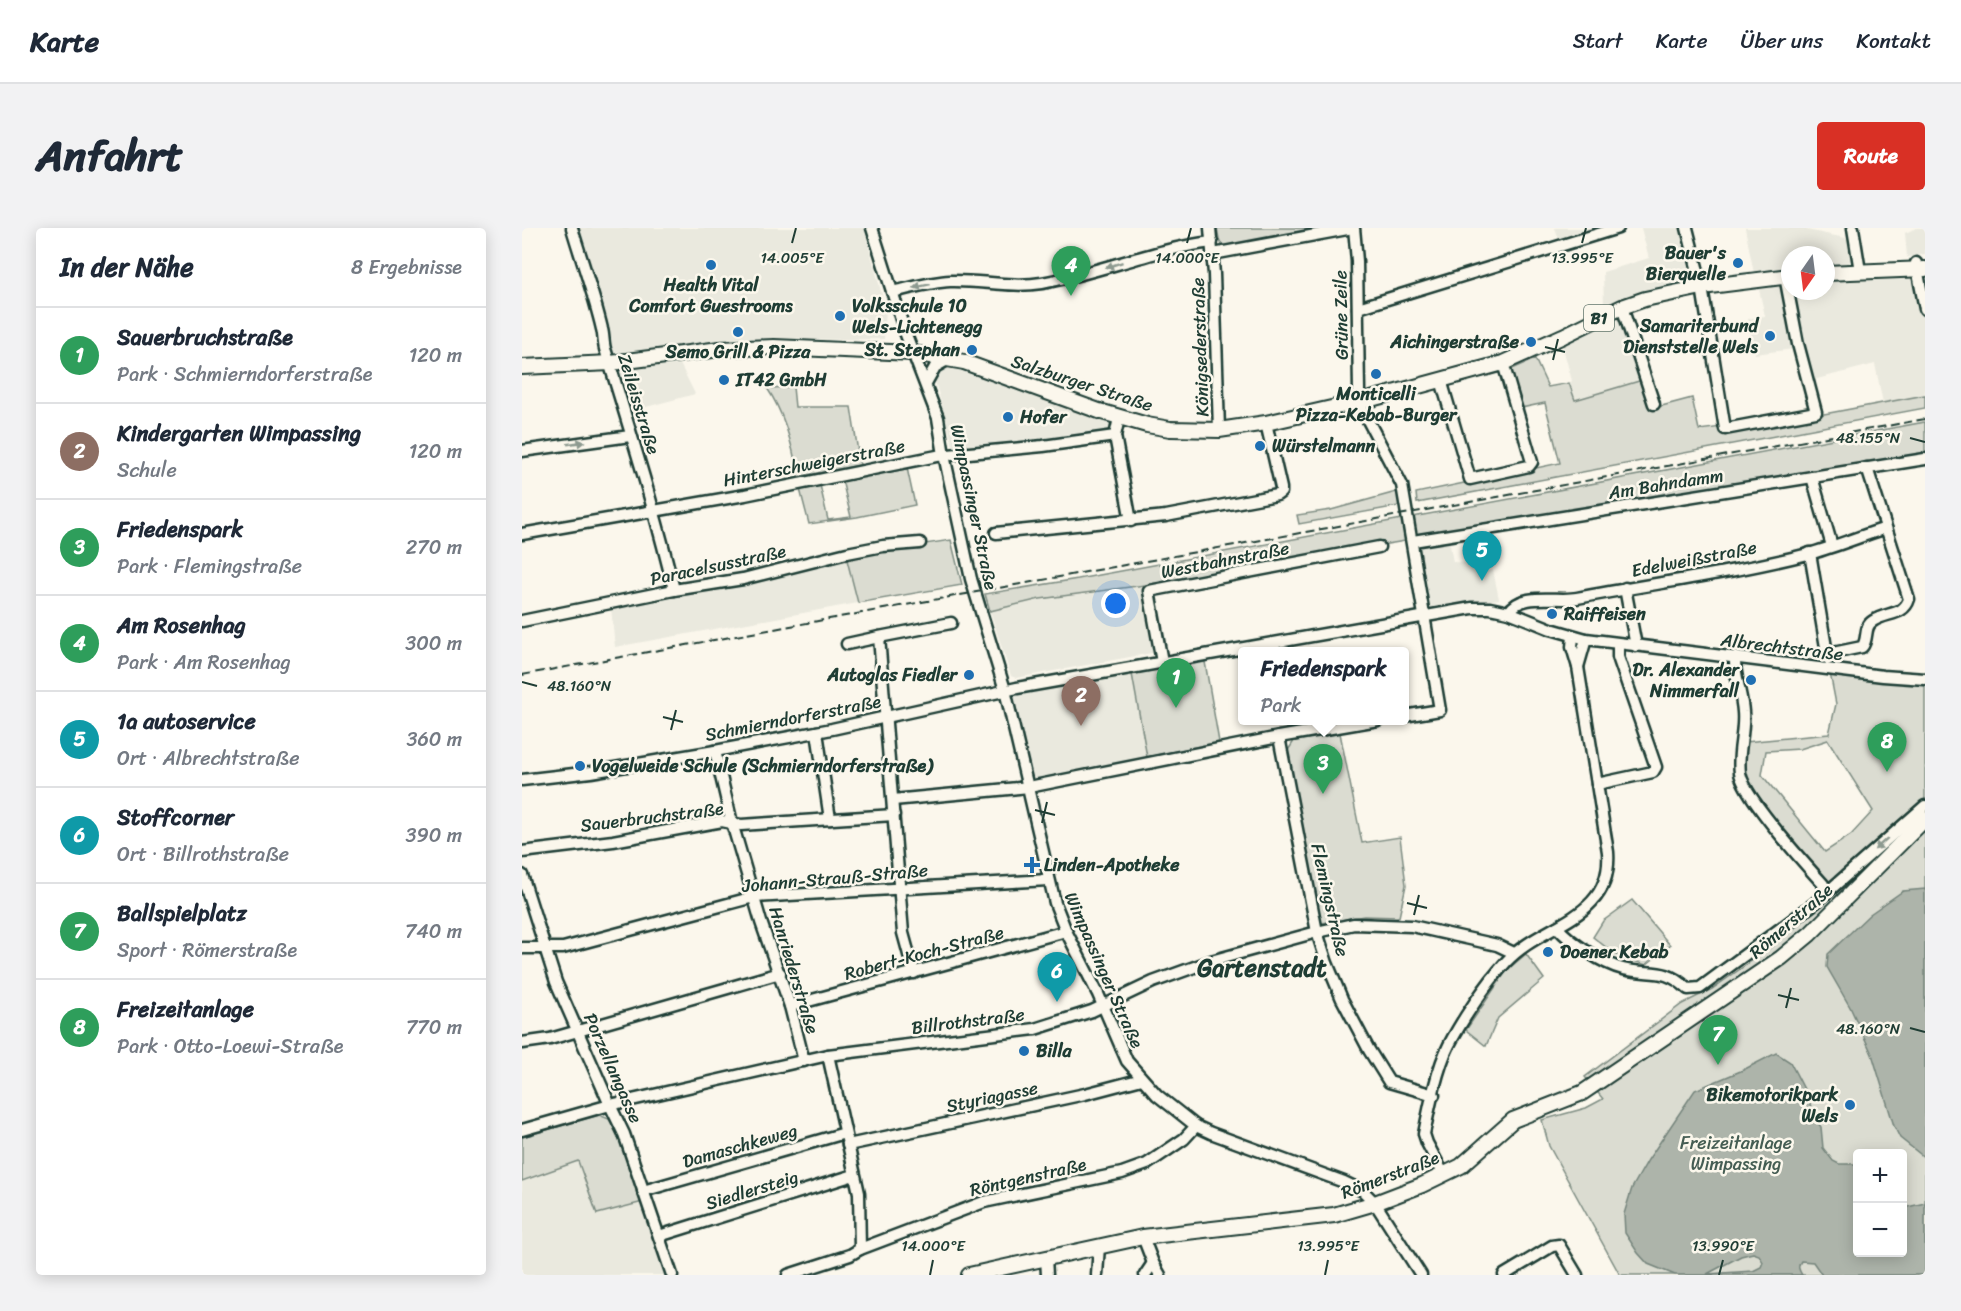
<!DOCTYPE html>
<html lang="de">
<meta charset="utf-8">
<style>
body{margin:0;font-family:Sriracha,sans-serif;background:#f2f2f3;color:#1f2937}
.controls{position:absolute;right:18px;bottom:18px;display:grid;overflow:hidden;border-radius:6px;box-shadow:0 3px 15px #0003}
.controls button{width:54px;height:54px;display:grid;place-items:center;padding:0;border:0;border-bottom:2px solid #e0e1e3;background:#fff;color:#1f2937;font:30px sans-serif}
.compass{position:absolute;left:1259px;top:18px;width:54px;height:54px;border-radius:50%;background:#fff;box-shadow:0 3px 15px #0003;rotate:194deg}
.you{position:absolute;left:594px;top:376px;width:21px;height:21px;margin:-15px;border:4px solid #fff;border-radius:50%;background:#1a73e8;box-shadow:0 0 0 9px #1a73e833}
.badge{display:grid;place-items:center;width:39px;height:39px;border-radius:50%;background:#d93025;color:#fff;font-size:20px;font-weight:700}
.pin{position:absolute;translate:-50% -50px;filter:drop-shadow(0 2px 3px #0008)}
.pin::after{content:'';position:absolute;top:32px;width:21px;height:18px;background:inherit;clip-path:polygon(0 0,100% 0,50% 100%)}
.popup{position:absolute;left:716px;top:419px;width:171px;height:78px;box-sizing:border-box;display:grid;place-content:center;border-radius:6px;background:#fff;filter:drop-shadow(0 2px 4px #0005);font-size:20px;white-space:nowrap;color:#747a83}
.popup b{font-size:22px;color:#1f2937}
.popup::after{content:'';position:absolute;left:50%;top:100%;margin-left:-12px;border:12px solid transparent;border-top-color:#fff}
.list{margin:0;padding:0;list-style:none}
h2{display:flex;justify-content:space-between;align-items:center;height:78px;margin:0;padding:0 24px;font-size:26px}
h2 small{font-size:20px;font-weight:400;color:#747a83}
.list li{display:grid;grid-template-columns:39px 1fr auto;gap:18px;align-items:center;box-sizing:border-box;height:96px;padding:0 24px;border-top:2px solid #e0e1e3}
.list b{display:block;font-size:22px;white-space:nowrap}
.list p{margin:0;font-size:20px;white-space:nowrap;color:#747a83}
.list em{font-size:20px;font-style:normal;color:#747a83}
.map{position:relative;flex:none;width:1403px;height:1047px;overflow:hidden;border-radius:6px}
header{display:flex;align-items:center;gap:36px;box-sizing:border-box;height:84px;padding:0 30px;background:#fff;border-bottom:2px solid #e0e1e3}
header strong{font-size:28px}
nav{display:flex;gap:33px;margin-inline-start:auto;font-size:21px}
.intro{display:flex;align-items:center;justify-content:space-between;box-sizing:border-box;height:144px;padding:0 36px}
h1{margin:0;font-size:42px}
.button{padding:15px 27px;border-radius:6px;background:#d93025;color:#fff;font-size:21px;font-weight:700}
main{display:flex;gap:36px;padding:0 36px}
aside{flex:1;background:#fff;border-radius:6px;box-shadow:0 3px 15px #0003}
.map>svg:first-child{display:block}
.built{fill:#eae9de}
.green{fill:#dbdcd1;stroke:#7d8c82;stroke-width:1.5;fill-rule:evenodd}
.water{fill:#adb4aa;stroke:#74847b;stroke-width:1.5;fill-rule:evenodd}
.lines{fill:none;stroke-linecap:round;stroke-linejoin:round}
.minor-casing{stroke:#1f3d34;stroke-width:15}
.major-casing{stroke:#1f3d34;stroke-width:18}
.minor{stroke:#fbf7ec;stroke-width:10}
.major{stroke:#fbf7ec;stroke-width:14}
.rail{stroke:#1f3d34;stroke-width:2;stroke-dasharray:9 4.5;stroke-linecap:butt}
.oneway{fill:#8d9a90}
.ticks{fill:none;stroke:#1f3d34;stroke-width:2}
.poi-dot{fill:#1f6fb2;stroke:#fbf7ec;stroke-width:2}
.labels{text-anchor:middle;stroke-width:5;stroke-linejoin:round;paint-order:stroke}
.shield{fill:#fbf7ec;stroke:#61756b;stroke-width:1.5}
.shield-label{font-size:16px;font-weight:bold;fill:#1f3d34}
.poi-label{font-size:18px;font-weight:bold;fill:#1f3d34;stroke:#fbf7ec;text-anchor:start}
.street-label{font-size:18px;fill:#1f3d34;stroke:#fbf7ec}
.park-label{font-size:18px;fill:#455d53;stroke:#fbf7ec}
.district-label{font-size:24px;font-weight:bold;fill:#1f3d34;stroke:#fbf7ec}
.ticks-label{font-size:15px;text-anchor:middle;fill:#1f3d34;stroke:#fbf7ec;stroke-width:5;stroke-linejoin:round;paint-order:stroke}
</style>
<header>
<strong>Karte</strong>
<nav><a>Start</a><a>Karte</a><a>Über uns</a><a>Kontakt</a></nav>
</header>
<div class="intro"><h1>Anfahrt</h1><a class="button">Route</a></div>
<main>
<aside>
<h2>In der Nähe<small>8 Ergebnisse</small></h2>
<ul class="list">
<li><span class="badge" style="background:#2e9e5b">1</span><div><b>Sauerbruchstraße</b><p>Park · Schmierndorferstraße</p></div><em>120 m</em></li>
<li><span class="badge" style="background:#8d6e63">2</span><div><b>Kindergarten Wimpassing</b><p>Schule</p></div><em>120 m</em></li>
<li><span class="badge" style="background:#2e9e5b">3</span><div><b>Friedenspark</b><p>Park · Flemingstraße</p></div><em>270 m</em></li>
<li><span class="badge" style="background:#2e9e5b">4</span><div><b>Am Rosenhag</b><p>Park · Am Rosenhag</p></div><em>300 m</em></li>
<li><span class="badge" style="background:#0f9aa8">5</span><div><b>1a autoservice</b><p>Ort · Albrechtstraße</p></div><em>360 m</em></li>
<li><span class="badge" style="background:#0f9aa8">6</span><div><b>Stoffcorner</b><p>Ort · Billrothstraße</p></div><em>390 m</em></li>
<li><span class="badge" style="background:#2e9e5b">7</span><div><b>Ballspielplatz</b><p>Sport · Römerstraße</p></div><em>740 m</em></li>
<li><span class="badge" style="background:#2e9e5b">8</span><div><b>Freizeitanlage</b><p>Park · Otto-Loewi-Straße</p></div><em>770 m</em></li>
</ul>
</aside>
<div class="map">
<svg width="1403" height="1047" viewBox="0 0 1403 1047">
<rect width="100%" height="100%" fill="#fbf7ec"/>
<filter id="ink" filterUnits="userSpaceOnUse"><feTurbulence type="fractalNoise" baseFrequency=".0167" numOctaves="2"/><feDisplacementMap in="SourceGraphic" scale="12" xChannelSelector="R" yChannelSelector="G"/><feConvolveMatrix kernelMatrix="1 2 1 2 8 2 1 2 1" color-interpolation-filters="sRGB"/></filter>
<g filter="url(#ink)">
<g class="built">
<path d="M55 0H342L364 82 362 111 255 112 89 125Z"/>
<path d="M1033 0H1107L1038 14Z"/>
<path d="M1119 0H1172L1183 51 1104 69 1082 79 1081 44 1127 30Z"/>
<path d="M1223 0H1284L1285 2 1328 11 1330 32 1324 37 1304 39V27H1268V42L1232 45Z"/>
<path d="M1395 0H1403V26L1385 29 1383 5Z"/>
<path d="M1403 46V167L1361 175 1353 136 1291 152 1271 121 1233 126 1226 91 1243 88 1236 57 1268 55V63H1304V52Z"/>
<path d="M1105 85 1124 151 1053 172 1047 155 1050 153 1040 116 1096 87Z"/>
<path d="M157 134 173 166 109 183 95 139Z"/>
<path d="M422 140 433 141 590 196 591 210 432 221 413 153 415 145Z"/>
<path d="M926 306 931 334 945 335 959 344 971 342 977 371 911 382 907 380 895 311Z"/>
<path d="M324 328 336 375 93 419 89 380 149 365Z"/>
<path d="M623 357 635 424 494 450 489 448 468 383 518 371Z"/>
<path d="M610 446 625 529 511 554 492 468Z"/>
<path d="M56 933 121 974 146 1047H0V953Z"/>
</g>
<g class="green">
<path d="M695 0H805L707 18 700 17 697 11Z"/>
<path d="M1013 131 1026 159 1047 155 1053 172 1124 151 1132 180 1170 170 1177 202 1200 199 1201 205 1403 167V180L895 275 894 265 1038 235 1023 175 999 180 988 142Z"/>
<path d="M271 159 273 179H329L338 237 276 249C271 218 262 185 245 160Z"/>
<path d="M1403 194V230L883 313 623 357 518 371 468 383 463 366 556 351Z"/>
<path d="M385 240 393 277 335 289 287 296 278 261 298 257 306 292 329 289 320 252Z"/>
<path d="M878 263 882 277 777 296 775 287 809 282Z"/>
<path d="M429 312 440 357 336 375 324 328Z"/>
<path d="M683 434 697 514 625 529 610 446Z"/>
<path d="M1308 445 1348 452 1403 456V1047H1098L1027 918 1020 892 1064 880 1081 871 1063 849 1160 776 1190 761 1256 714 1316 664C1295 638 1225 573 1221 543 1220 534 1222 523 1223 514L1307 506 1314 476ZM1306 512 1351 583 1329 607 1303 624 1240 547 1244 523 1278 521ZM1336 926H1380V1024H1336Z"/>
<path d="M818 505 840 615 878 609 884 657 877 689 842 688 800 695 796 688 765 524 772 513Z"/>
<path d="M1110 672 1148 717 1124 737 1094 727 1071 709 1081 693Z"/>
<path d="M1004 726 1022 751 976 790 964 818 944 802 985 742Z"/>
<path d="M77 887 87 891 100 911 121 974 75 986 56 933 0 953V909Z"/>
</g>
<g class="water">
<path d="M1403 661V930L1378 910 1372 898 1350 826 1328 779 1305 739 1306 726 1348 686 1381 663Z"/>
<path d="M1254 825 1268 834 1284 865 1294 892 1299 899 1301 920 1311 933 1317 936H1335L1336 1024H1380L1381 980 1403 975V1047H1300L1291 1034 1279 1033C1275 1039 1277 1042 1280 1047H1153L1126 1036 1116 1025 1103 1005 1102 986 1110 960 1126 932 1173 862 1221 842ZM1231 1025 1237 1027 1241 1034 1239 1039 1231 1043 1185 1046 1219 1028Z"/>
</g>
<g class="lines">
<defs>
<g id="minor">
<path d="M50 0C60 34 72 67 80 101 82 108 81 117 84 124 108 202 133 282 152 362"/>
<path d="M350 0 383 104 416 190 422 227 449 351 483 462 533 675 544 703 576 766 605 833 635 867 674 898 689 905 822 954 841 963 853 975 899 1047"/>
<path d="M688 0 692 46 697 202"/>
<path d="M832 0 835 33 837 163 841 183 880 257 918 482 882 488"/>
<path d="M1165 0 1180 59 1203 201 1294 184 1276 116 1263 48"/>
<path d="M1331 0 1338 43"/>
<path d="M691 26 831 0"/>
<path d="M1394 35 1403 81"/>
<path d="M370 64C389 60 409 54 428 53 459 52 489 60 520 55 577 45 631 21 690 14"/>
<path d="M1100 79 1132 176"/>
<path d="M836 80 1096 0"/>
<path d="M919 152 948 251 1007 238 1010 234 981 135"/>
<path d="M404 155 413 139 427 131"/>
<path d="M597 190 593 208 609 293"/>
<path d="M0 223 108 208"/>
<path d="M1290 249 1310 318"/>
<path d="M474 305 644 288 755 267 759 264V260L744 195"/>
<path d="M0 306 223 267 415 228 521 218 593 208"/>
<path d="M891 313 1403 231"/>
<path d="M1288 325 1306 431"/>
<path d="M1103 360 1114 418"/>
<path d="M987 384C999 363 1036 374 1055 370 1133 355 1213 345 1290 325 1315 318 1339 308 1364 300"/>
<path d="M0 393 152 362 221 351 325 325 361 318 398 315"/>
<path d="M325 416 357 409"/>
<path d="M1306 426 1340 419C1347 411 1341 399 1351 393 1364 384 1382 388 1387 371L1345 240"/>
<path d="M1213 429C1212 448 1220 466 1221 484 1223 504 1215 524 1218 545 1222 569 1282 635 1301 656L1303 666"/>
<path d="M640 434 627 363 857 319"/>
<path d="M1056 439 1064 411"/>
<path d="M295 504 308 591"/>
<path d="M757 509 795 704 805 735 820 771 847 822 867 854 912 867"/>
<path d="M193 523 210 595 239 694 268 778 282 833"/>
<path d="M0 552 69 544 193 523 310 501 495 460 950 380H968L987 384 1029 401 1064 411 1361 448 1403 451"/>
<path d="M1075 556 1131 544 1134 539 1096 429V416"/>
<path d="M371 572 507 559 757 509 856 492"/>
<path d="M0 624 91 613 200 593 219 597 372 587"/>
<path d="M0 647 34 754 88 877 102 906 150 1047"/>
<path d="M1035 699C1049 715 1081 736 1101 741 1129 748 1142 738 1166 761L1178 760 1293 675 1403 578"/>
<path d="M0 720H41L232 669 526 652"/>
<path d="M392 745 381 705 357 409 429 395"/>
<path d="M268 778 544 703"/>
<path d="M0 815 28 811 258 745"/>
<path d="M0 902 88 877 306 827 513 801 570 783 631 754 689 733 795 704 832 696 890 698 975 717 992 725"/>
<path d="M326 917 563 866 620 851"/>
<path d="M922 947 905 915 902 906C907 881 915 840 927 817 940 792 964 756 984 734 1019 695 1091 692 1086 624L1056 439 1050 419 1051 408"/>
<path d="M121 963 323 905"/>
<path d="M137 1008 332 947"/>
<path d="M621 1009 631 1035 638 1047"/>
<path d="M338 1021 462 974 600 945 625 936 662 911 674 898"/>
<path d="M524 1030 525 1047"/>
<path d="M266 1047 328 1027 338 1021 337 965 306 827"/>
<path d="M575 1047 577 1018"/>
<path d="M623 1047 631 1035"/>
<path d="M982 1047 1030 1018 1037 1017 1055 1047"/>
</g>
<g id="major">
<path d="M1304 45 1403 41"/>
<path d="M0 139 89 135 198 121 252 119 391 125 442 134 577 183 625 197 648 201 697 202 744 195 849 171 981 135 1041 108 1100 79 1123 71 1180 59 1268 48"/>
<path d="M447 1047 621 1009 812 987 853 975 900 957 939 938 991 892 1060 865 1259 730 1288 706 1403 591"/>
</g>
</defs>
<use href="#minor" class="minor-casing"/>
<use href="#major" class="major-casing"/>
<use href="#minor" class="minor"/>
<use href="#major" class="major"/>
<path class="rail" d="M0 447 1403 191"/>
</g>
<defs><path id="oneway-solid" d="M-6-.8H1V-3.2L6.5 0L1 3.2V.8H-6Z" transform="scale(1.5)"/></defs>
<g class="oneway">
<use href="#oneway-solid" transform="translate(592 37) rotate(162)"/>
<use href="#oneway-solid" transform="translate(400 58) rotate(168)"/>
<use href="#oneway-solid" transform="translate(54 215) rotate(-8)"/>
<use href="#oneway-solid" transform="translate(1359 616) rotate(138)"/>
</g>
</g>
<path class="ticks" d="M270 15 274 0M665 15 669 0M1060 15 1064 0M1023 119 1043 124M1031 132 1036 111M1388 210 1403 214M0 454 15 458M141 489 161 494M149 502 154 482M513 582 533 587M520 595 525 574M885 675 905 680M892 687 897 667M1256 767 1277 772M1264 780 1269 760M1388 800 1403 804M408 1047 411 1032M803 1047 806 1032M1197 1047 1201 1032"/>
<g class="poi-dot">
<circle cx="1216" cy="35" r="6"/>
<circle cx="189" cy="37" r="6"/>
<circle cx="318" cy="88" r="6"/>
<circle cx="216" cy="104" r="6"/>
<circle cx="1248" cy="108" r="6"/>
<circle cx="1009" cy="114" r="6"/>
<circle cx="450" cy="122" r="6"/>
<circle cx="854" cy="146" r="6"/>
<circle cx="202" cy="152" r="6"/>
<circle cx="486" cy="189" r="6"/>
<circle cx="738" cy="218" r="6"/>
<circle cx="1030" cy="386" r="6"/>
<circle cx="447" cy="447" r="6"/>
<circle cx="1229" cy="452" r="6"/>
<circle cx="58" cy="538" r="6"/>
<path d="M507 628h6v6h6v6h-6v6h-6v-6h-6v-6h6z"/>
<circle cx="1026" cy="724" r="6"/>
<circle cx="502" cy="823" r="6"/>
<circle cx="1328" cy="877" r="6"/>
</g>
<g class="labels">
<rect class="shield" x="1062" y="77" width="30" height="26" rx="4.5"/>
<g class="shield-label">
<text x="1077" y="96">B1</text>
</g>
<g class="poi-label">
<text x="1204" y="31" text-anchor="end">Bauer's<tspan x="1204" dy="21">Bierquelle</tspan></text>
<text x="189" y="63" text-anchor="middle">Health Vital<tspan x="189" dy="21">Comfort Guestrooms</tspan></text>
<text x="330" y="84">Volksschule 10<tspan x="330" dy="21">Wels-Lichtenegg</tspan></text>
<text x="1236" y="104" text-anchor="end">Samariterbund<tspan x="1236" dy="21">Dienststelle Wels</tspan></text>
<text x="997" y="120" text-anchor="end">Aichingerstraße</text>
<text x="438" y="128" text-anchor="end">St. Stephan</text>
<text x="216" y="130" text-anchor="middle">Semo Grill &amp; Pizza</text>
<text x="214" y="158">IT42 GmbH</text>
<text x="854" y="172" text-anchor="middle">Monticelli<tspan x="854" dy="21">Pizza-Kebab-Burger</tspan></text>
<text x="498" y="195">Hofer</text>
<text x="750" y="224">Würstelmann</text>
<text x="1042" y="392">Raiffeisen</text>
<text x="1217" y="448" text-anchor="end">Dr. Alexander<tspan x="1217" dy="21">Nimmerfall</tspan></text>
<text x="435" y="453" text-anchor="end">Autoglas Fiedler</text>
<text x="70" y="544">Vogelweide Schule (Schmierndorferstraße)</text>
<text x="522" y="643">Linden-Apotheke</text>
<text x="1038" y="730">Doener Kebab</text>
<text x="514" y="829">Billa</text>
<text x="1316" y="873" text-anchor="end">Bikemotorikpark<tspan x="1316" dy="21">Wels</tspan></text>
</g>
<g class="street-label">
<text transform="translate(819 87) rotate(-91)" y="6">Grüne Zeile</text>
<text transform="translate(678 119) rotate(-92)" y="6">Königsederstraße</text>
<text transform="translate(560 155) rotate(18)" y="6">Salzburger Straße</text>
<text transform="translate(117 176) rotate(73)" y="6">Zeileisstraße</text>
<text transform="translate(292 235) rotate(-11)" y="6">Hinterschweigerstraße</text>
<text transform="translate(1144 256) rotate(-9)" y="6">Am Bahndamm</text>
<text transform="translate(452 279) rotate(78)" y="6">Wimpassinger Straße</text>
<text transform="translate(1172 331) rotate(-11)" y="6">Edelweißstraße</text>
<text transform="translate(703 332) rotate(-11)" y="6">Westbahnstraße</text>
<text transform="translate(196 337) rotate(-12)" y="6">Paracelsusstraße</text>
<text transform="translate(1260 419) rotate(7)" y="6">Albrechtstraße</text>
<text transform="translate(271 490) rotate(-11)" y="6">Schmierndorferstraße</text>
<text transform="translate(130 589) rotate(-7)" y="6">Sauerbruchstraße</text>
<text transform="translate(313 650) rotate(-5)" y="6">Johann-Strauß-Straße</text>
<text transform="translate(808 672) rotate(77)" y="6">Flemingstraße</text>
<text transform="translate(1269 693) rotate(-41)" y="6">Römerstraße</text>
<text transform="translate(402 725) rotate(-15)" y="6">Robert-Koch-Straße</text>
<text transform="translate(272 742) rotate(73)" y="6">Hanriederstraße</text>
<text transform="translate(582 742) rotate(66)" y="6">Wimpassinger Straße</text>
<text transform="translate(446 793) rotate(-7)" y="6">Billrothstraße</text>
<text transform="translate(91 840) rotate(66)" y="6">Porzellangasse</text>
<text transform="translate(470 869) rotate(-12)" y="6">Styriagasse</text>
<text transform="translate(218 918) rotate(-16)" y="6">Damaschkeweg</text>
<text transform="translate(868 947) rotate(-21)" y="6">Römerstraße</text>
<text transform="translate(506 949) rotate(-13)" y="6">Röntgenstraße</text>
<text transform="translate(230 962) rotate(-17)" y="6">Siedlersteig</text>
</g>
<g class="park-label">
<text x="1214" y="921">Freizeitanlage<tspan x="1214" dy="21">Wimpassing</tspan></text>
</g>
<g class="district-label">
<text x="740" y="748">Gartenstadt</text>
</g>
</g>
<g class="ticks-label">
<text x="270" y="35">14.005°E</text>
<text x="665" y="35">14.000°E</text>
<text x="1060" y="35">13.995°E</text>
<text x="1346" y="215">48.155°N</text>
<text x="57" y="463">48.160°N</text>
<text x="1346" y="806">48.160°N</text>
<text x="411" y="1023">14.000°E</text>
<text x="806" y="1023">13.995°E</text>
<text x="1201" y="1023">13.990°E</text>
</g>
</svg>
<div class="controls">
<button>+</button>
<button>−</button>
</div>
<svg class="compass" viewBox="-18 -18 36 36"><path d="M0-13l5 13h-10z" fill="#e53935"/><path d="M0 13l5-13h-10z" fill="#747a83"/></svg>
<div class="you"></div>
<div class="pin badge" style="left:654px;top:480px;background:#2e9e5b">1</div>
<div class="pin badge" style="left:559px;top:498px;background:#8d6e63">2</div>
<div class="pin badge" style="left:801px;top:566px;background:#2e9e5b">3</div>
<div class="popup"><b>Friedenspark</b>Park</div>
<div class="pin badge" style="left:549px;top:68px;background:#2e9e5b">4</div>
<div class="pin badge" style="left:960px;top:353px;background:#0f9aa8">5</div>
<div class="pin badge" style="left:535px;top:774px;background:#0f9aa8">6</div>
<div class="pin badge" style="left:1196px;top:837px;background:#2e9e5b">7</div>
<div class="pin badge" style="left:1365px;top:544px;background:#2e9e5b">8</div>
</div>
</main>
